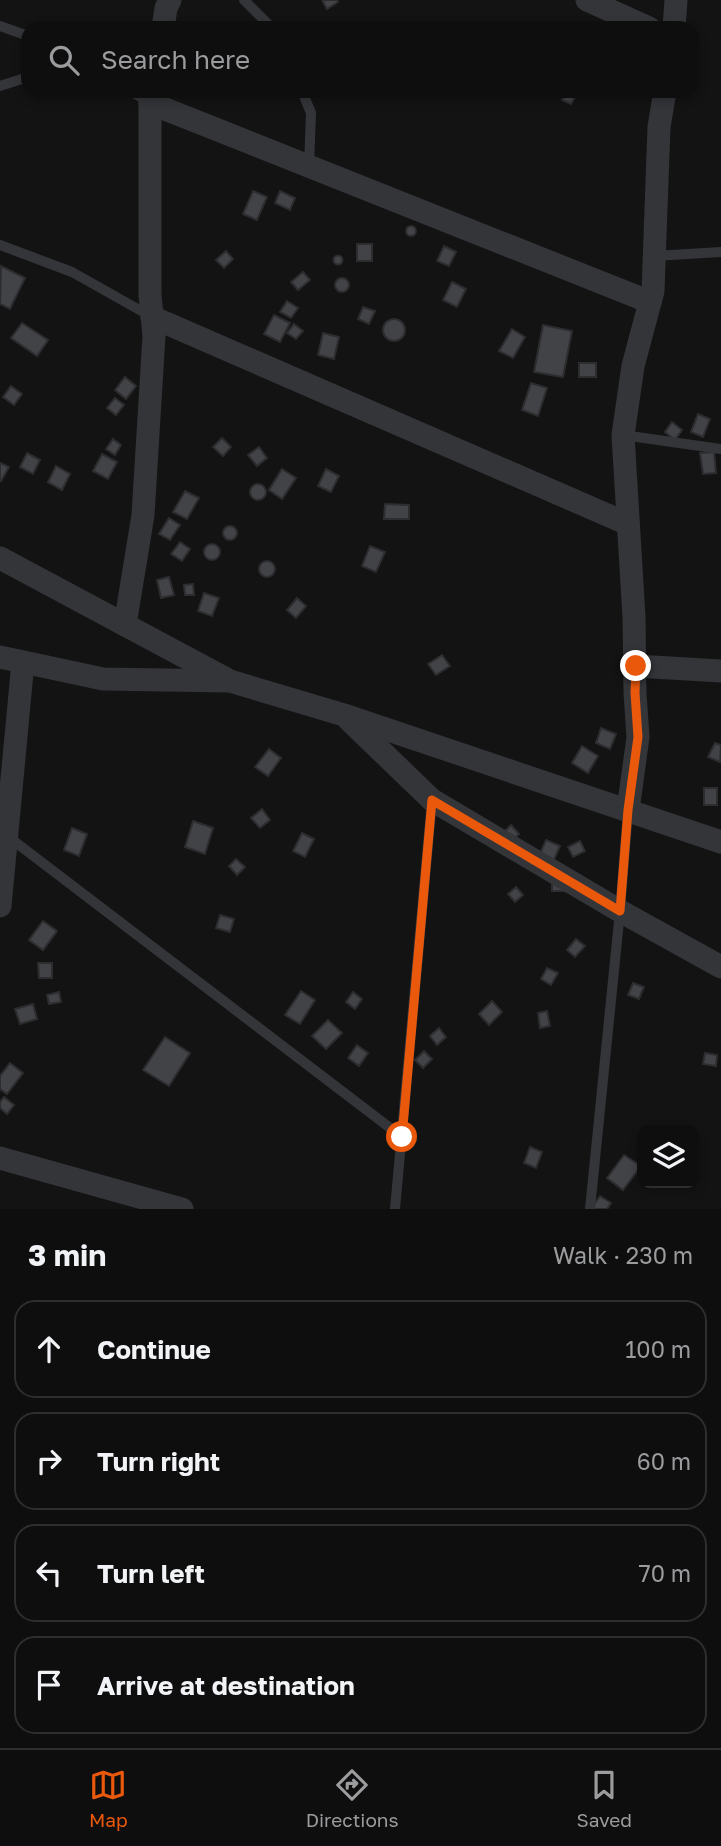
<!DOCTYPE html>
<meta charset="utf-8">
<style>
body{margin:0;font-family:"Golos Text",sans-serif;background:#171718;color:#f1f3f6}
.controls{position:absolute;right:21px;bottom:21px;display:grid;overflow:hidden;border-radius:14px;box-shadow:0 4px 10px #0003}
.controls button{width:63px;height:63px;display:grid;place-items:center;padding:0;border:0;border-bottom:2px solid #2e2e2f;background:#0e0e0f;color:#f1f3f6;font:35px sans-serif}
.stop{position:absolute;width:21px;height:21px;margin:-16px;border:5px solid #ea580c;border-radius:50%;background:#fff}
.stop.end{background:#ea580c;border-color:#fff;box-shadow:0 2px 7px #0008}
.list{margin:0;padding:0;list-style:none}
h2{display:flex;justify-content:space-between;align-items:center;height:91px;margin:0;padding:0 28px;font-size:30px}
h2 small{font-size:23px;font-weight:400;color:#9b9c9e}
.list li{display:grid;grid-template-columns:46px 1fr auto;gap:21px;align-items:center;box-sizing:border-box;height:98px;margin:0 14px 14px;padding:0 14px;border:2px solid #2e2e2f;border-radius:21px}
.list b{display:block;font-size:26px;white-space:nowrap}
.list em{font-size:23px;font-style:normal;color:#9b9c9e}
.icon{flex:none;width:38px;height:38px;fill:none;stroke:currentColor;stroke-width:2;stroke-linecap:round;stroke-linejoin:round}
.map{position:relative;flex:none;width:721px;height:1209px;overflow:hidden}
.search{position:absolute;background:#0e0e0f;box-shadow:0 4px 10px #0003;left:21px;right:21px;top:21px;height:77px;display:flex;align-items:center;gap:18px;box-sizing:border-box;padding:0 24px;border-radius:21px;color:#9b9c9e;font-size:26px}
.sheet{height:539px;background:#0e0e0f}
nav{display:flex;justify-content:space-around;align-items:center;box-sizing:border-box;height:98px;border-top:2px solid #2e2e2f;background:#0e0e0f;font-size:19px;color:#9b9c9e}
nav a{display:grid;justify-items:center;gap:4px}
nav .on{color:#ea580c}
.map>svg:first-child{display:block}
.building{fill:#424347;stroke:#2d2d30;stroke-width:2}
.lines{fill:none;stroke-linecap:round;stroke-linejoin:round}
.service{stroke:#343539;stroke-width:10}
.minor{stroke:#343539;stroke-width:23}
.route{stroke:#ea580c;stroke-width:9}
</style>
<div class="map">
<svg width="721" height="1209" viewBox="0 0 721 1209">
<rect width="100%" height="100%" fill="#131314"/>
<g class="building">
<path d="M322 0H337L338 2 327 9Z"/>
<path d="M566 93 575 97 571 104 562 100Z"/>
<path d="M253 191 267 197 257 220 243 214Z"/>
<path d="M280 191 295 198 290 210 275 203Z"/>
<circle cx="411" cy="231" r="5"/>
<rect x="357" y="244" width="15" height="17"/>
<path d="M444 246 456 252 449 266 437 261Z"/>
<path d="M226 251 233 259 224 268 216 260Z"/>
<circle cx="338" cy="260" r="4.5"/>
<path d="M1 266 25 278 10 309 0 304Z"/>
<path d="M303 272 310 280 298 290 291 282Z"/>
<circle cx="342" cy="285" r="7"/>
<path d="M452 282 466 289 457 307 443 300Z"/>
<path d="M287 301 298 308 291 318 280 312Z"/>
<path d="M363 307 375 311 369 324 358 319Z"/>
<path d="M274 315 290 323 280 342 264 334Z"/>
<circle cx="394" cy="330" r="11"/>
<path d="M22 323 48 340 37 356 11 338Z"/>
<path d="M294 324 303 331 296 339 287 333Z"/>
<path d="M543 325 572 331 563 377 534 372Z"/>
<path d="M512 329 525 337 513 358 499 351Z"/>
<path d="M323 333 339 337 334 359 318 355Z"/>
<rect x="579" y="363" width="17" height="14"/>
<path d="M125 377 136 386 126 399 115 390Z"/>
<path d="M531 383 547 388 538 416 522 410Z"/>
<path d="M11 386 22 394 14 405 3 397Z"/>
<path d="M115 398 124 405 116 415 107 408Z"/>
<path d="M698 414 710 419 703 437 691 432Z"/>
<path d="M672 422 682 430 675 440 665 432Z"/>
<path d="M222 438 231 447 223 456 213 447Z"/>
<path d="M113 439 121 445 115 455 106 449Z"/>
<path d="M259 447 267 458 257 466 248 455Z"/>
<path d="M714 452 716 473 703 474 700 453Z"/>
<path d="M27 453 40 460 33 474 20 467Z"/>
<path d="M102 454 117 462 108 479 93 471Z"/>
<path d="M0 463 9 467 1 481 0 480Z"/>
<path d="M56 466 70 474 62 490 48 482Z"/>
<path d="M282 469 296 478 282 499 269 490Z"/>
<path d="M326 469 339 476 331 492 318 486Z"/>
<circle cx="258" cy="492" r="8"/>
<path d="M185 491 199 498 187 519 173 512Z"/>
<path d="M385 504 409 505V519H384Z"/>
<path d="M169 518 180 525 170 540 159 534Z"/>
<circle cx="230" cy="533" r="7"/>
<path d="M180 542 190 549 182 561 171 554Z"/>
<circle cx="212" cy="552" r="8"/>
<path d="M370 546 385 552 376 572 362 566Z"/>
<circle cx="267" cy="569" r="8"/>
<path d="M169 577 174 595 161 598 157 580Z"/>
<path d="M193 584 194 595H185L184 585Z"/>
<path d="M204 593 219 598 212 616 198 611Z"/>
<path d="M297 598 306 606 296 618 287 610Z"/>
<path d="M442 655 450 666 436 675 428 664Z"/>
<path d="M601 728 616 734 610 749 596 743Z"/>
<path d="M715 743 721 745 720 762 708 757Z"/>
<path d="M582 746 598 756 588 773 572 763Z"/>
<path d="M269 749 281 758 268 776 255 767Z"/>
<rect x="704" y="788" width="13" height="17"/>
<path d="M262 809 270 820 260 828 251 818Z"/>
<path d="M193 821 213 828 205 854 185 847Z"/>
<path d="M511 825 519 834 511 842 503 833Z"/>
<path d="M72 828 87 834 79 856 64 850Z"/>
<path d="M302 833 314 839 305 857 293 851Z"/>
<path d="M546 840 560 846 553 862 539 856Z"/>
<path d="M580 841 585 851 573 857 568 847Z"/>
<path d="M236 859 245 867 237 875 229 866Z"/>
<path d="M552 880 566 891H552Z"/>
<path d="M516 887 523 895 515 902 508 894Z"/>
<path d="M220 915 234 919 230 932 216 928Z"/>
<path d="M43 921 57 931 43 950 29 940Z"/>
<path d="M576 939 585 946 575 957 567 950Z"/>
<path d="M38 963H52V978H39Z"/>
<path d="M547 968 558 973 551 985 541 979Z"/>
<path d="M633 983 644 987 639 999 628 995Z"/>
<path d="M301 991 315 1000 300 1024 285 1015Z"/>
<path d="M59 992 61 1002 49 1004 47 995Z"/>
<path d="M353 992 362 999 355 1009 346 1002Z"/>
<path d="M492 1001 502 1012 489 1025 479 1014Z"/>
<path d="M33 1004 37 1019 20 1024 15 1009Z"/>
<path d="M547 1011 550 1026 540 1028 538 1013Z"/>
<path d="M328 1020 342 1033 326 1049 312 1036Z"/>
<path d="M439 1028 446 1037 437 1045 430 1036Z"/>
<path d="M165 1037 190 1053 169 1086 143 1070Z"/>
<path d="M357 1045 368 1053 359 1066 348 1058Z"/>
<path d="M424 1051 432 1059 423 1068 415 1060Z"/>
<path d="M705 1053 717 1055 716 1066 703 1064Z"/>
<path d="M10 1063 23 1073 7 1094 0 1089V1076Z"/>
<path d="M4 1097 14 1105 7 1114 0 1108V1102Z"/>
<path d="M530 1147 542 1152 536 1168 524 1163Z"/>
<path d="M624 1155 641 1166 623 1190 607 1178Z"/>
<path d="M600 1196 611 1203 607 1209H591Z"/>
</g>
<g class="lines">
<g class="service">
<path d="M244 0 272 28"/>
<path d="M0 26 28 36"/>
<path d="M0 86 28 77"/>
<path d="M130 91 149 102"/>
<path d="M302 91 311 113 309 166"/>
<path d="M0 245 72 272 152 317"/>
<path d="M654 256 721 252"/>
<path d="M623 435 721 449"/>
<path d="M6 835 402 1137"/>
<path d="M395 1209 432 800"/>
<path d="M590 1209 620 911 628 811"/>
</g>
<g class="minor">
<path d="M587 0 649 28"/>
<path d="M163 28 166 8 170 0"/>
<path d="M674 28 676 0"/>
<path d="M150 103 650 302"/>
<path d="M152 317 628 524"/>
<path d="M0 558 230 681 344 715 721 842"/>
<path d="M125 625 143 515 154 336 150 295V91"/>
<path d="M0 657 103 679 227 681"/>
<path d="M636 666 721 671"/>
<path d="M349 720 432 800 620 911 721 967"/>
<path d="M628 810 638 737 635 693 634 617 623 435 633 366 653 291 659 127 665 91"/>
<path d="M0 906 23 662"/>
<path d="M0 1158 182 1209"/>
</g>
</g>
<g class="lines">
<path class="route" d="M402 1137 432 800 620 911 628 810 638 737 635 693 636 666"/>
</g>
</svg>
<div class="controls">
<button><svg class="icon" aria-label="layers" viewBox="0 0 24 24"><path d="M12 4l9 5-9 5-9-5zM3 14l9 5 9-5"/></svg></button>
</div>
<div class="stop" style="left:402px;top:1137px"></div>
<div class="stop end" style="left:636px;top:666px"></div>
<div class="search"><svg class="icon" aria-label="search" viewBox="0 0 24 24"><circle cx="10" cy="10" r="6"/><path d="M15 15l6 6"/></svg>Search here</div>
</div>
<section class="sheet">
<h2>3 min<small>Walk · 230 m</small></h2>
<ul class="list">
<li><svg class="icon" aria-label="ahead" viewBox="0 0 24 24"><path d="M12 20V5M6 11l6-6 6 6"/></svg><div><b>Continue</b></div><em>100 m</em></li>
<li><svg class="icon" aria-label="right" viewBox="0 0 24 24"><path d="M7 20v-9h11M14 6l5 5-5 5"/></svg><div><b>Turn right</b></div><em>60 m</em></li>
<li><svg class="icon" aria-label="left" viewBox="0 0 24 24"><path d="M17 20v-9H6M10 6l-5 5 5 5"/></svg><div><b>Turn left</b></div><em>70 m</em></li>
<li><svg class="icon" aria-label="arrive" viewBox="0 0 24 24"><path d="M6 21V4h12l-3 4 3 4H6"/></svg><div><b>Arrive at destination</b></div></li>
</ul>
</section>
<nav>
<a class="on"><svg class="icon" aria-label="map" viewBox="0 0 24 24"><path d="M3 6l6-2 6 2 6-2v14l-6 2-6-2-6 2zM9 4v14M15 6v14"/></svg>Map</a>
<a><svg class="icon" aria-label="directions" viewBox="0 0 24 24"><path d="M12 3l9 9-9 9-9-9zM9 14v-3h6M13 9l2 2-2 2"/></svg>Directions</a>
<a><svg class="icon" aria-label="saved" viewBox="0 0 24 24"><path d="M7 4h10v16l-5-4-5 4z"/></svg>Saved</a>
</nav>
